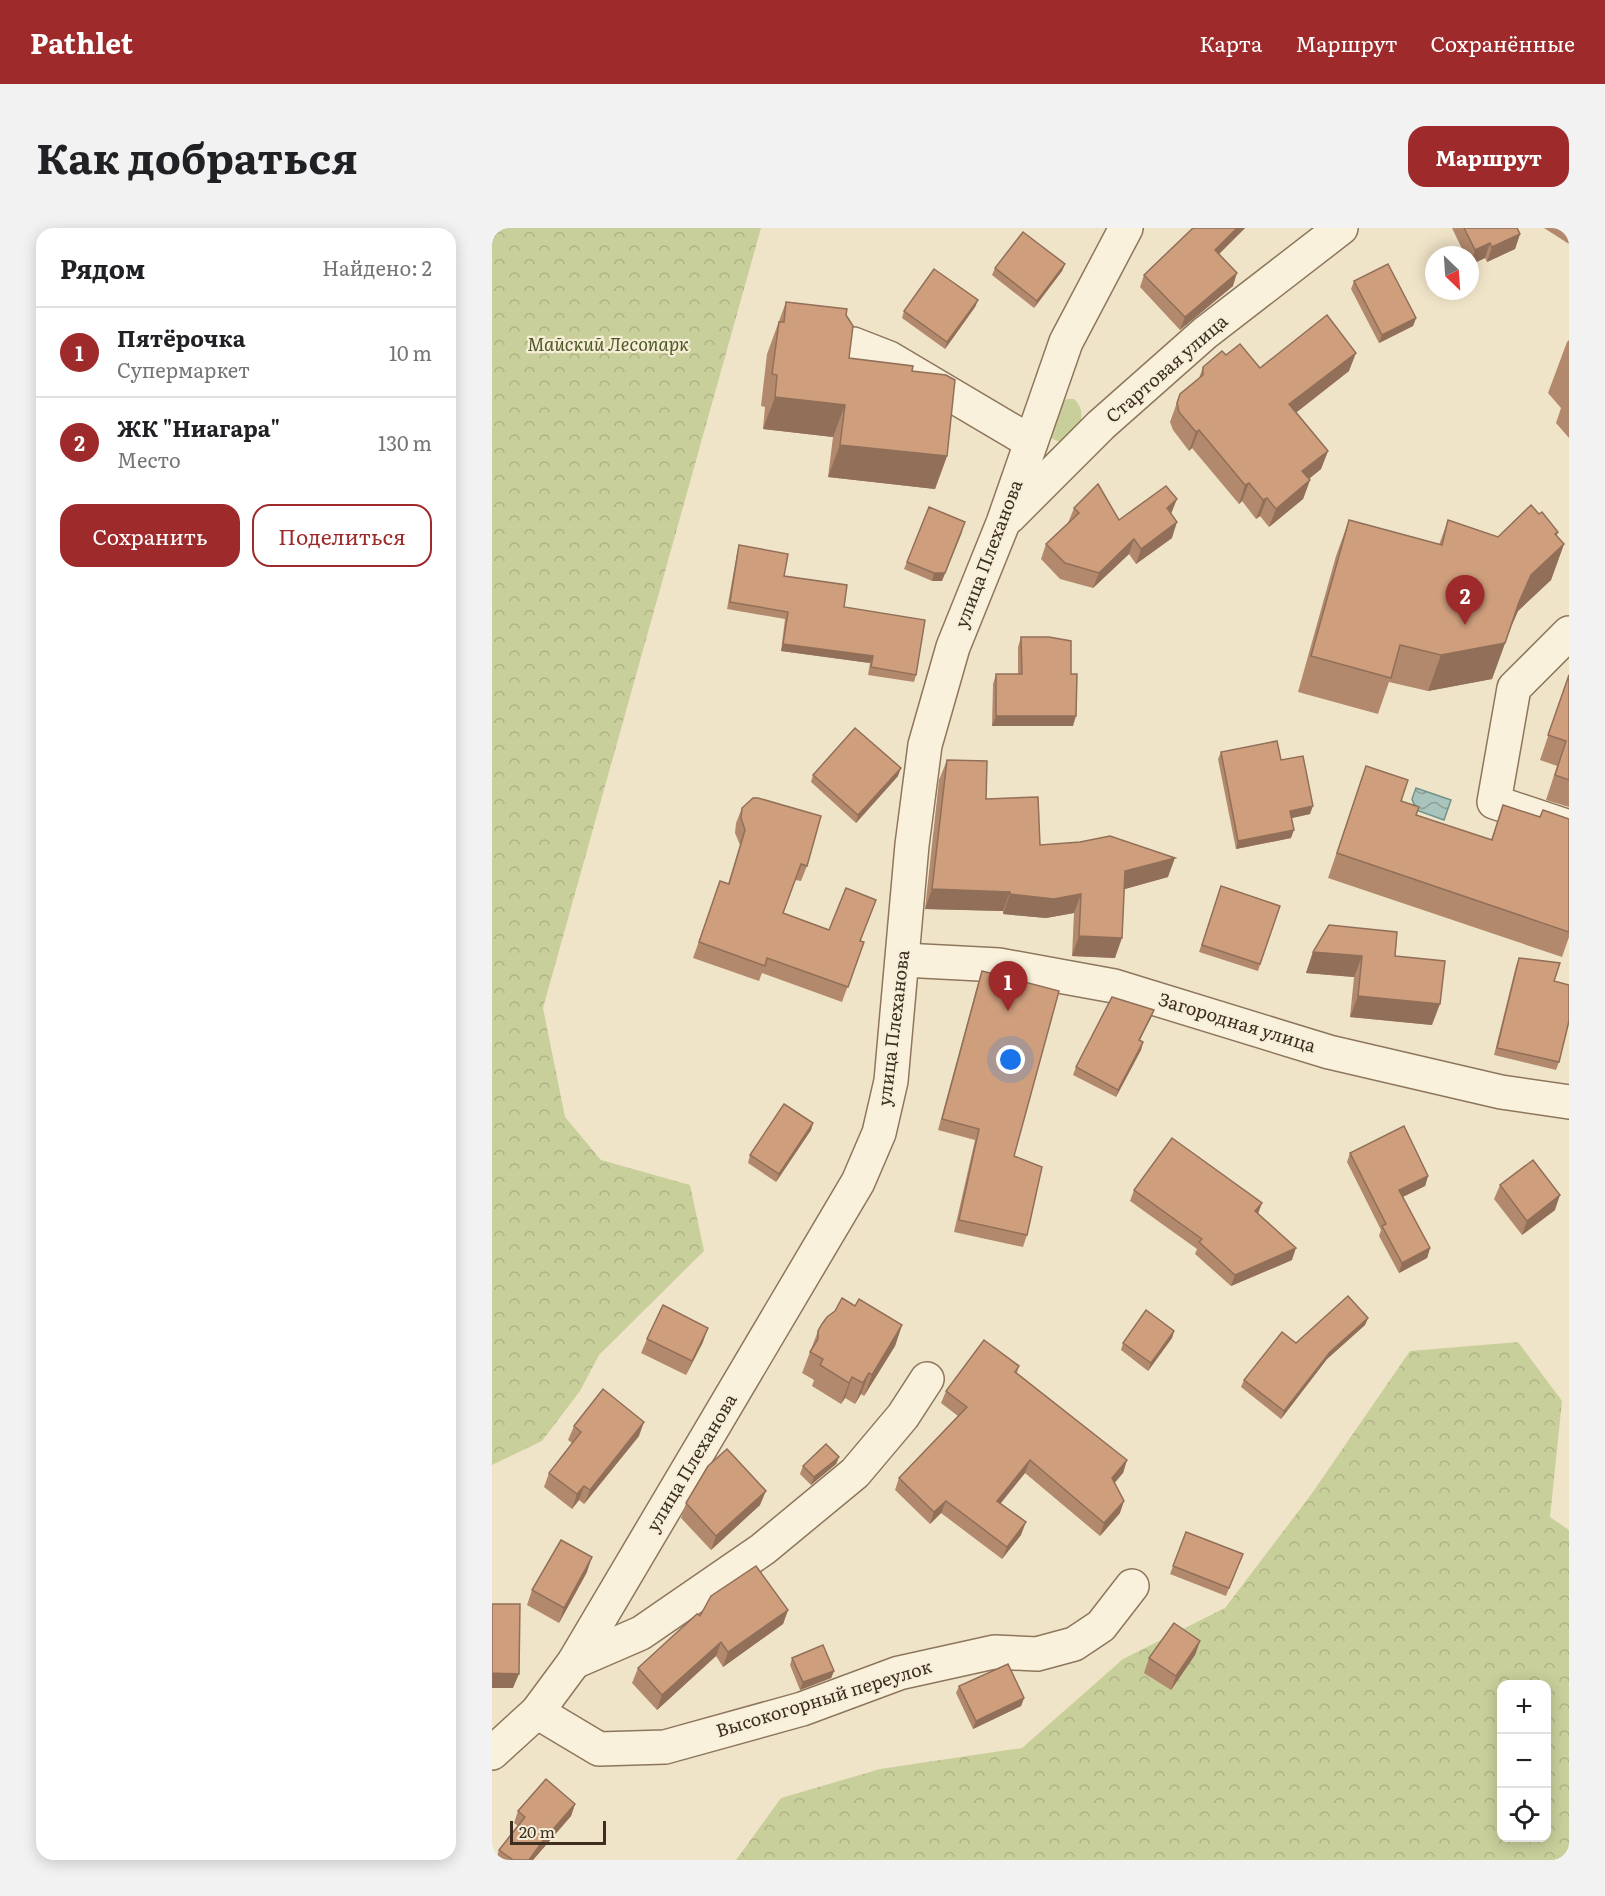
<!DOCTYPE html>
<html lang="ru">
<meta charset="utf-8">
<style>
body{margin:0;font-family:Literata,serif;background:#f2f2f2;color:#202124}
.controls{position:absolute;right:18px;bottom:18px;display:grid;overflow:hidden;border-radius:12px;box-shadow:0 3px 15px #0003}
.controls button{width:54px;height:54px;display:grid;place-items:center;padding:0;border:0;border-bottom:2px solid #e0e0e0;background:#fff;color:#202124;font:30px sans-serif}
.compass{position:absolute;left:933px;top:18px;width:54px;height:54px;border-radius:50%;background:#fff;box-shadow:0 3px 15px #0003;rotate:155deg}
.scale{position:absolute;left:18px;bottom:15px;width:96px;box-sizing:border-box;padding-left:6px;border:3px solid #3d2e20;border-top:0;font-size:16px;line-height:21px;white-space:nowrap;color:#3d2e20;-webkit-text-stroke:4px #f7eed8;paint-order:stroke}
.you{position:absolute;left:519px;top:832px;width:21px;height:21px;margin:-15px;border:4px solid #fff;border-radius:50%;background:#1a73e8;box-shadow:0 0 0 9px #1a73e833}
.badge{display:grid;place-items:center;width:39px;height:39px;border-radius:50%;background:#9e2a2b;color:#fff;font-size:20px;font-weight:700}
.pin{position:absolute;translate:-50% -50px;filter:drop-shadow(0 2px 3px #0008)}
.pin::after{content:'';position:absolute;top:32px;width:21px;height:18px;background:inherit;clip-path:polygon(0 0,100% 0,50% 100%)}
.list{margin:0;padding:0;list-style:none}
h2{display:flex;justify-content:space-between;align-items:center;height:78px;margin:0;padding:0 24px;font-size:26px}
h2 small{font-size:20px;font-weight:400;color:#757577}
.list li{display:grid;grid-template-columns:39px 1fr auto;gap:18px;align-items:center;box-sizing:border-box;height:90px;padding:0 24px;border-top:2px solid #e0e0e0}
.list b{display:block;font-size:22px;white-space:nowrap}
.list p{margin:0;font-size:20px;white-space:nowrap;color:#757577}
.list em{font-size:20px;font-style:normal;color:#757577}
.actions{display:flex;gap:12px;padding:18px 24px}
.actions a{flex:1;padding:14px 0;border:2px solid #9e2a2b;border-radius:18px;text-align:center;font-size:21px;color:#9e2a2b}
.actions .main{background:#9e2a2b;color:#fff}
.icon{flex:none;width:33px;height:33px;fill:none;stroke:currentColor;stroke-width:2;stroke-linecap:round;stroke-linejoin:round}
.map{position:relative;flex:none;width:1077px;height:1632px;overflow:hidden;border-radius:18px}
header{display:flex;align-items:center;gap:36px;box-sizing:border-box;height:84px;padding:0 30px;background:#9e2a2b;color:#fff}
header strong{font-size:28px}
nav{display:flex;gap:33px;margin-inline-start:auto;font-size:21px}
.intro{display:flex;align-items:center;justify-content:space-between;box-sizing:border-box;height:144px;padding:0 36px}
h1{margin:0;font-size:42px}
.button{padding:15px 27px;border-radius:18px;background:#9e2a2b;color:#fff;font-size:21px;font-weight:700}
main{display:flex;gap:36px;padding:0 36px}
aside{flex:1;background:#fff;border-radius:18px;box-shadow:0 3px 15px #0003}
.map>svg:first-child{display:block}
.green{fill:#c9cf9b}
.forest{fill:url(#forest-crowns);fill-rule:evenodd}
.water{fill:url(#water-waves);stroke:#6f938a;stroke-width:1.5}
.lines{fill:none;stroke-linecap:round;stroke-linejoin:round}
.minor-casing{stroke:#8d765c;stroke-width:36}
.minor{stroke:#faf1dc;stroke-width:33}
.wall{fill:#b2896c}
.shaded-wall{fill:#916f58}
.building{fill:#cf9f7d;stroke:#916f58;stroke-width:1.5}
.labels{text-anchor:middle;stroke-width:4.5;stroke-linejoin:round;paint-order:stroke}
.park-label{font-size:18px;font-style:italic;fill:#4d5a26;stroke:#f7eed8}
.street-label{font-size:18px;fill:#3d2e20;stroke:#f7eed8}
</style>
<header>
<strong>Pathlet</strong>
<nav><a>Карта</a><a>Маршрут</a><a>Сохранённые</a></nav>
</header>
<div class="intro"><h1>Как добраться</h1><a class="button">Маршрут</a></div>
<main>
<aside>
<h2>Рядом<small>Найдено: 2</small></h2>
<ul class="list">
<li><span class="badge">1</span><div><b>Пятёрочка</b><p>Супермаркет</p></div><em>10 m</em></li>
<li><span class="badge">2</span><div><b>ЖК &quot;Ниагара&quot;</b><p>Место</p></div><em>130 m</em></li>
</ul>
<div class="actions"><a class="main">Сохранить</a><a>Поделиться</a></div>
</aside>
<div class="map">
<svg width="1077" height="1632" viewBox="0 0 1077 1632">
<defs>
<pattern id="forest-crowns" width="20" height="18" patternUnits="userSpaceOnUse" patternTransform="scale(1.5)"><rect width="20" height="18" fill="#c9cf9b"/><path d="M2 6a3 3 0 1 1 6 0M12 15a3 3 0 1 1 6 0" fill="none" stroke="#aeb285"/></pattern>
<pattern id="water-waves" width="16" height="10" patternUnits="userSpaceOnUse" patternTransform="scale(1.5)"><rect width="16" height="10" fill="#a9c4bc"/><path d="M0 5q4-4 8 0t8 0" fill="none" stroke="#8ba098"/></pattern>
</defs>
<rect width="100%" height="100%" fill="#f0e4c8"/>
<path class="green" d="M576 171H582C597 184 586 203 580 219L547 205 569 173Z"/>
<g class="forest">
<path d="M0 0H269L51 780 73 889 109 932 198 957 212 1023 107 1127 88 1163 50 1213 0 1237Z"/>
<path d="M1026 1114 1070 1173 1058 1289 1077 1302V1632H244L289 1570 388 1541 530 1520 631 1431 733 1380 818 1268 918 1123ZM1010 1456H1054V1610H1010Z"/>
</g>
<path class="water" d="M924 560 959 572 952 592 924 582 920 571Z"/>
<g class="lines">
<defs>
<g id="minor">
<path d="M361 116 397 130 539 214"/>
<path d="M517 289 609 197 713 105 849 0"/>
<path d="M1077 405 1022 460 1002 574 1077 599"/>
<path d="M411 732 507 737 622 758 837 824 1009 864 1077 874"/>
<path d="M82 1434 149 1405 271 1321 363 1245 411 1188 435 1151"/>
<path d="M45 1484 107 1521 173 1519 310 1481 407 1445 502 1424 545 1426 582 1416 609 1398 640 1358"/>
<path d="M0 1525 45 1484 82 1434 366 954 387 905 399 853 420 617 433 517 461 419 511 295 574 114 634 0"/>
</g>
</defs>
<use href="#minor" class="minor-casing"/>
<use href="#minor" class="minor"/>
</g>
<g class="wall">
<path d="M701 0H753L727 26 741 58 688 102 648 59 652 47Z"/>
<path d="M960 0H1025L1028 6 1023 21 995 34 993 30 978 37V27H973Z"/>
<path d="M1052 0H1077V16Z"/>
<path d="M573 36 570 43 542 80 500 47 503 40Z"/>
<path d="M862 53 924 90 921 98 887 115 859 61Z"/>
<path d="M486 72 483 79 453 121 410 90 412 83Z"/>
<path d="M294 74 354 87 357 130 420 143 455 228 443 261 336 249 341 209 271 201 273 179 269 178 275 126Z"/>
<path d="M1077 112V210L1064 195 1069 180 1056 165 1075 114Z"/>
<path d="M734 127 768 140 857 143 804 184 836 223 829 241 817 251 818 252 811 271 777 299 768 288 764 291 750 273 747 276 700 220 697 223 681 202 678 194 688 166 707 150 711 139Z"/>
<path d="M437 279 450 353H440L412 341Z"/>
<path d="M582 280 627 292 679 286 680 310 644 336 637 326 601 360 568 351 549 331 554 316 576 295Z"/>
<path d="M1047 286 1066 304 1064 308 1072 316 1059 352 1026 383 1019 399 1000 451 936 463 897 454 886 486 806 464 844 328 857 292 947 317 956 292 1006 309Z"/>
<path d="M247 317 292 348 352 379 424 447 422 454 376 447 378 435 289 423 293 391 235 381 245 325Z"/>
<path d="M529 409 579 446 581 498H500L501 456 504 446H526V419Z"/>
<path d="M1077 446V579L1054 572 1065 538 1048 532Z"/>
<path d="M729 524 789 532 818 586 799 590V610L744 621 726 531Z"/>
<path d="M455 532 494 571 548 617 676 649 632 661 623 730 580 728 582 685 554 690 511 686V683L433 681 447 552Z"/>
<path d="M874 538 924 587 999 612 1011 577 1048 589 1077 591V709L1070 729 836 650Z"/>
<path d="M321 547 406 548 364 595 319 554Z"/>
<path d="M250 580 315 638 309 653 303 652 291 685 372 714 350 774 270 745 267 753 201 730 228 653 236 656 248 617 243 605 244 595Z"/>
<path d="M729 658 788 678 766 743 707 724Z"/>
<path d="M821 724 903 728 940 797 858 789 862 749 814 745Z"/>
<path d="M1027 730 1062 753 1067 834 1064 842 1002 827 1024 738Z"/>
<path d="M490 743 535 1007 531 1019 462 1004 483 912 446 902 486 755Z"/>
<path d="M662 782 648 812 651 814 649 822 624 869 581 847 584 839Z"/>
<path d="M321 895 319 902 284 954 256 935 258 927Z"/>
<path d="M858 925 936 948 933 958 911 969 938 1020 935 1030 907 1045 887 1008 889 1002 855 934Z"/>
<path d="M1008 957 1063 982 1030 1007 1002 971Z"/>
<path d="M642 962 766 986 800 1032 739 1058 703 1026 705 1021 638 973Z"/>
<path d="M363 1078 410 1097 403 1118 372 1168 369 1166 363 1176 353 1170 349 1176 320 1158 322 1152 310 1145 326 1103Z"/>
<path d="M876 1090 873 1097 835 1131 789 1191 749 1159 752 1152 804 1115Z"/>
<path d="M682 1103 680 1110 656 1143 629 1122 631 1115Z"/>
<path d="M155 1111 211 1114 194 1147 149 1125Z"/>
<path d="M527 1138 525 1145 635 1232 631 1245 622 1254 628 1285 608 1308 533 1245 508 1275 529 1307 510 1331 449 1285 438 1296 403 1262 407 1250 466 1188 449 1175 454 1163Z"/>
<path d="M82 1198 147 1208 92 1276 87 1272 80 1281 52 1259 57 1245 80 1215 76 1212Z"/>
<path d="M347 1229 344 1236 319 1257 308 1246 311 1238Z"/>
<path d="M194 1275 268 1277 219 1322 189 1290Z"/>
<path d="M694 1304 751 1326 734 1368 678 1346Z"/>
<path d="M95 1344 67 1395 35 1377 40 1362Z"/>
<path d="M296 1382 291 1396 231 1439 224 1428 165 1482 140 1455 146 1440 208 1388Z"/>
<path d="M708 1413 703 1427 679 1462 652 1445 657 1430Z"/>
<path d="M300 1430 342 1443 339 1450 308 1462 298 1437Z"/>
<path d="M467 1458 532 1470 529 1478 481 1501 464 1465Z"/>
<path d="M83 1576 79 1588 41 1632H4L7 1622 26 1598 22 1595 26 1583Z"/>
</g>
<g class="shaded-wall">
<path d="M745 0H753L718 35 723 22Z"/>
<path d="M1028 6 1023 21 995 34 1000 19Z"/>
<path d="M998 15 993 30 978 37 983 22Z"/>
<path d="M573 36 570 43 542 80 545 73Z"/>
<path d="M745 45 741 58 688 102 693 89Z"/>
<path d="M486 72 483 79 453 121 455 114Z"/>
<path d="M924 90 921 98 887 115 890 107Z"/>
<path d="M864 125 857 143 791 195 797 176Z"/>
<path d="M283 169 353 177 341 209 271 201Z"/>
<path d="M707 202 700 220 697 223 704 204Z"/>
<path d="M348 217 455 228 443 261 336 249Z"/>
<path d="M836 223 829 241 803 262 810 243Z"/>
<path d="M818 252 811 271 777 299 784 281Z"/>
<path d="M757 255 750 273 747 276 753 257Z"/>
<path d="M775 270 768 288 764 291 771 272Z"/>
<path d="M685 271 679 286 675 280Z"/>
<path d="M685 294 680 310 644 336 649 321Z"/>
<path d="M471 302 450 353H440L442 345Z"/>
<path d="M1066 304 1056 331 1072 316 1059 352 1026 383 1014 410 1027 374 1039 347 1063 306Z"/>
<path d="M642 311 637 326 601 360 607 345Z"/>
<path d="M1013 415 1000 451 936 463 949 427Z"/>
<path d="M291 416 381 428 378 435 289 423Z"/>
<path d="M504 488H584L581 498H500Z"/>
<path d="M409 540 406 548 364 595 366 587Z"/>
<path d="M821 578 818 586 796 591 798 583Z"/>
<path d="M802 602 799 610 744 621 746 613Z"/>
<path d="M683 630 676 649 626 663 633 643Z"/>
<path d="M440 661 518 664 511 683 433 681Z"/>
<path d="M518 666H589L582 685 554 690 511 686Z"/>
<path d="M587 708 630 710 623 730 580 728Z"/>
<path d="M821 724 870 728 862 749 814 745Z"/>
<path d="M866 768 948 776 940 797 858 789Z"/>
<path d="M662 782 659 790 644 819 647 812Z"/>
<path d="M651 814 649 822 624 869 626 862Z"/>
<path d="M321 895 319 902 284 954 287 946Z"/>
<path d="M936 948 933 958 904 972 907 962Z"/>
<path d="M1068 967 1063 982 1030 1007 1035 993Z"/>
<path d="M770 975 766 986 763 983Z"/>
<path d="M804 1020 800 1032 739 1058 743 1047Z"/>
<path d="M938 1020 935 1030 907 1045 910 1035Z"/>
<path d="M876 1090 873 1097 835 1131 789 1191 792 1183 838 1124Z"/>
<path d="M410 1097 403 1118 372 1168 380 1147Z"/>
<path d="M216 1100 211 1114 194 1147 200 1133Z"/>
<path d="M682 1103 680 1110 656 1143 659 1135Z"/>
<path d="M377 1145 369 1166 363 1176 371 1155Z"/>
<path d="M360 1149 353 1170 349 1176 357 1155Z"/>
<path d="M152 1194 147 1208 92 1276 98 1262Z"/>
<path d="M347 1229 344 1236 319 1257 322 1249Z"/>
<path d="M538 1232 533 1245 501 1285 505 1273Z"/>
<path d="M635 1232 631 1245 616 1263 620 1250Z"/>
<path d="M92 1258 87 1272 80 1281 85 1266Z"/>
<path d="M274 1263 268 1277 219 1322 224 1308Z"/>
<path d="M454 1273 449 1285 438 1296 442 1284Z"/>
<path d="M632 1273 628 1285 608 1308 612 1295Z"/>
<path d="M534 1294 529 1307 510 1331 515 1319Z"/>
<path d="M100 1329 95 1344 67 1395 72 1380Z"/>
<path d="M296 1382 291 1396 231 1439 236 1424Z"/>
<path d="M708 1413 703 1427 679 1462 684 1448Z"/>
<path d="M229 1414 224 1428 165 1482 170 1467Z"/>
<path d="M342 1443 339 1450 308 1462 311 1454Z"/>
<path d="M0 1445 27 1446 21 1460H0Z"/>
<path d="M532 1470 529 1478 481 1501 484 1493Z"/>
<path d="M83 1576 79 1588 41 1632H37L50 1614Z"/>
</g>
<g class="building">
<path d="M701 0H745L723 22 745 45 693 89 652 47Z"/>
<path d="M972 0H1025L1028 6 1000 19 998 15 983 22Z"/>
<path d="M531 4 573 36 545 73 503 40Z"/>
<path d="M896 36 924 90 890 107 862 53Z"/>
<path d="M442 41 486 72 455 114 412 83Z"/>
<path d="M294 74 355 81 354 87 361 98 357 130 421 138 420 143 454 147 463 152 455 228 348 217 353 177 283 169 285 147 280 146 287 94H292Z"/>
<path d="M835 87 864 125 797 176 836 223 810 243 818 252 784 281 775 270 771 272 757 255 753 257 707 202 704 204 687 184 685 175 688 166 711 147V139L730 123 734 127 748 116 768 140Z"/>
<path d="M606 256 627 292 674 258 685 271 675 280 685 294 649 321 642 311 607 345 573 335 554 316 587 285 582 280Z"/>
<path d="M1039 277 1047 286 1050 284 1066 304 1063 306 1072 316 1039 347 1027 374 1013 415 949 427 908 417 899 450 819 428 857 292 950 317 956 292 1006 309Z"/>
<path d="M437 279 473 294 453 345H442L415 334Z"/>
<path d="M247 317 296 326 292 348 355 357 352 379 433 392 424 447 379 439 381 428 291 416 296 384 238 374Z"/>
<path d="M529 409H557L579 413V446H585L584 488H504V446H530Z"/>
<path d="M1077 447V552L1063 547 1074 513 1056 507Z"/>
<path d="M363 500 409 540 366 587 321 547Z"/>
<path d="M785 513 789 532 811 528 821 578 798 583 802 602 746 613 729 524Z"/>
<path d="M455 532 495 533 494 571 546 569 548 617 588 614 618 608 683 630 633 643 630 710 587 708 589 666 562 671 518 666V664L440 661Z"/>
<path d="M874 538 916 552 909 573 927 579 924 587 1000 612 1011 577 1048 589 1051 582 1077 591V704L845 625Z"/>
<path d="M261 570H266L329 588 315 638 309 636 291 685 337 702 354 660 384 672 368 713 372 714 356 759 275 730 273 738 207 714 228 653 237 656 253 602 249 590 250 580Z"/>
<path d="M729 658 788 678 768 736 710 717Z"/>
<path d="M837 697 905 704 903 728 953 733 948 776 866 768 870 728 821 724Z"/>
<path d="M1027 730 1068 735 1062 753 1077 757V793L1067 834 1005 820Z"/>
<path d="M490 743 567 763 522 928 550 939 535 1007 467 992 487 901 450 891Z"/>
<path d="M620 769 662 782 647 812 651 814 626 862 584 839Z"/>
<path d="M292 876 321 895 287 946 258 927Z"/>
<path d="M912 898 936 948 907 962 938 1020 910 1035 890 998 894 996 858 925Z"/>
<path d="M680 910 770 975 763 983 804 1020 743 1047 707 1014 710 1011 642 962Z"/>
<path d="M1041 932 1068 967 1035 993 1008 957Z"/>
<path d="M856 1068 876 1090 838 1124 792 1183 752 1152 790 1104 804 1115Z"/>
<path d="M350 1070 363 1078 367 1071 410 1097 380 1147 377 1145 371 1155 360 1149 357 1155 328 1137 331 1131 318 1124 326 1111V1103L330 1096 335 1089 343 1083Z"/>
<path d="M171 1077 216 1100 200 1133 155 1111Z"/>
<path d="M654 1082 682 1103 659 1135 631 1115Z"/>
<path d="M492 1112 527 1138 523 1144 635 1232 620 1250 632 1273 612 1295 538 1232 505 1273 534 1294 515 1319 454 1273 442 1284 407 1250 475 1179 454 1163Z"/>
<path d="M111 1161 152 1194 98 1262 92 1258 85 1266 57 1245 89 1204 82 1198Z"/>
<path d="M334 1216 347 1229 322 1249 311 1238Z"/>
<path d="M235 1221 274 1263 224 1308 194 1275 216 1238Z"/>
<path d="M694 1304 751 1326 737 1360 681 1338Z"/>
<path d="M69 1312 100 1329 72 1380 40 1362Z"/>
<path d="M264 1338 296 1382 236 1424 229 1414 170 1467 146 1440 205 1386 208 1388 219 1368Z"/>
<path d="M0 1376H28L27 1446 0 1445Z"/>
<path d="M682 1395 708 1413 684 1448 657 1430Z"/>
<path d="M331 1417 342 1443 311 1454 300 1430Z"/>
<path d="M516 1436 532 1470 484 1493 467 1458Z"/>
<path d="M54 1551 83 1576 50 1614 37 1632H21L7 1622 33 1589 26 1583Z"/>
</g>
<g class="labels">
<g class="park-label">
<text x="116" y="123">Майский Лесопарк</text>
</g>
<g class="street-label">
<text transform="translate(675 141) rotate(-41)" y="6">Стартовая улица</text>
<text transform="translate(497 326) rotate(-69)" y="6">улица Плеханова</text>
<text transform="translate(745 795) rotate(17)" y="6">Загородная улица</text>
<text transform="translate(402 800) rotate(-83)" y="6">улица Плеханова</text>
<text transform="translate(200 1235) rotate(-59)" y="6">улица Плеханова</text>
<text transform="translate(332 1471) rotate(-17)" y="6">Высокогорный переулок</text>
</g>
</g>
</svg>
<div class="controls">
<button>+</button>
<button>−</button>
<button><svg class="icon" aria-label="locate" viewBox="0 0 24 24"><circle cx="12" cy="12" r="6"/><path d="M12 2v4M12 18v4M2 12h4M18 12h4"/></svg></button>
</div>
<svg class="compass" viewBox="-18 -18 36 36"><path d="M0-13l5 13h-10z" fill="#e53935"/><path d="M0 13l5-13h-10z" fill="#757577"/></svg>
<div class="scale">20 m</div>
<div class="you"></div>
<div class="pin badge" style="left:516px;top:783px">1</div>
<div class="pin badge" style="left:973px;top:397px">2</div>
</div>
</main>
